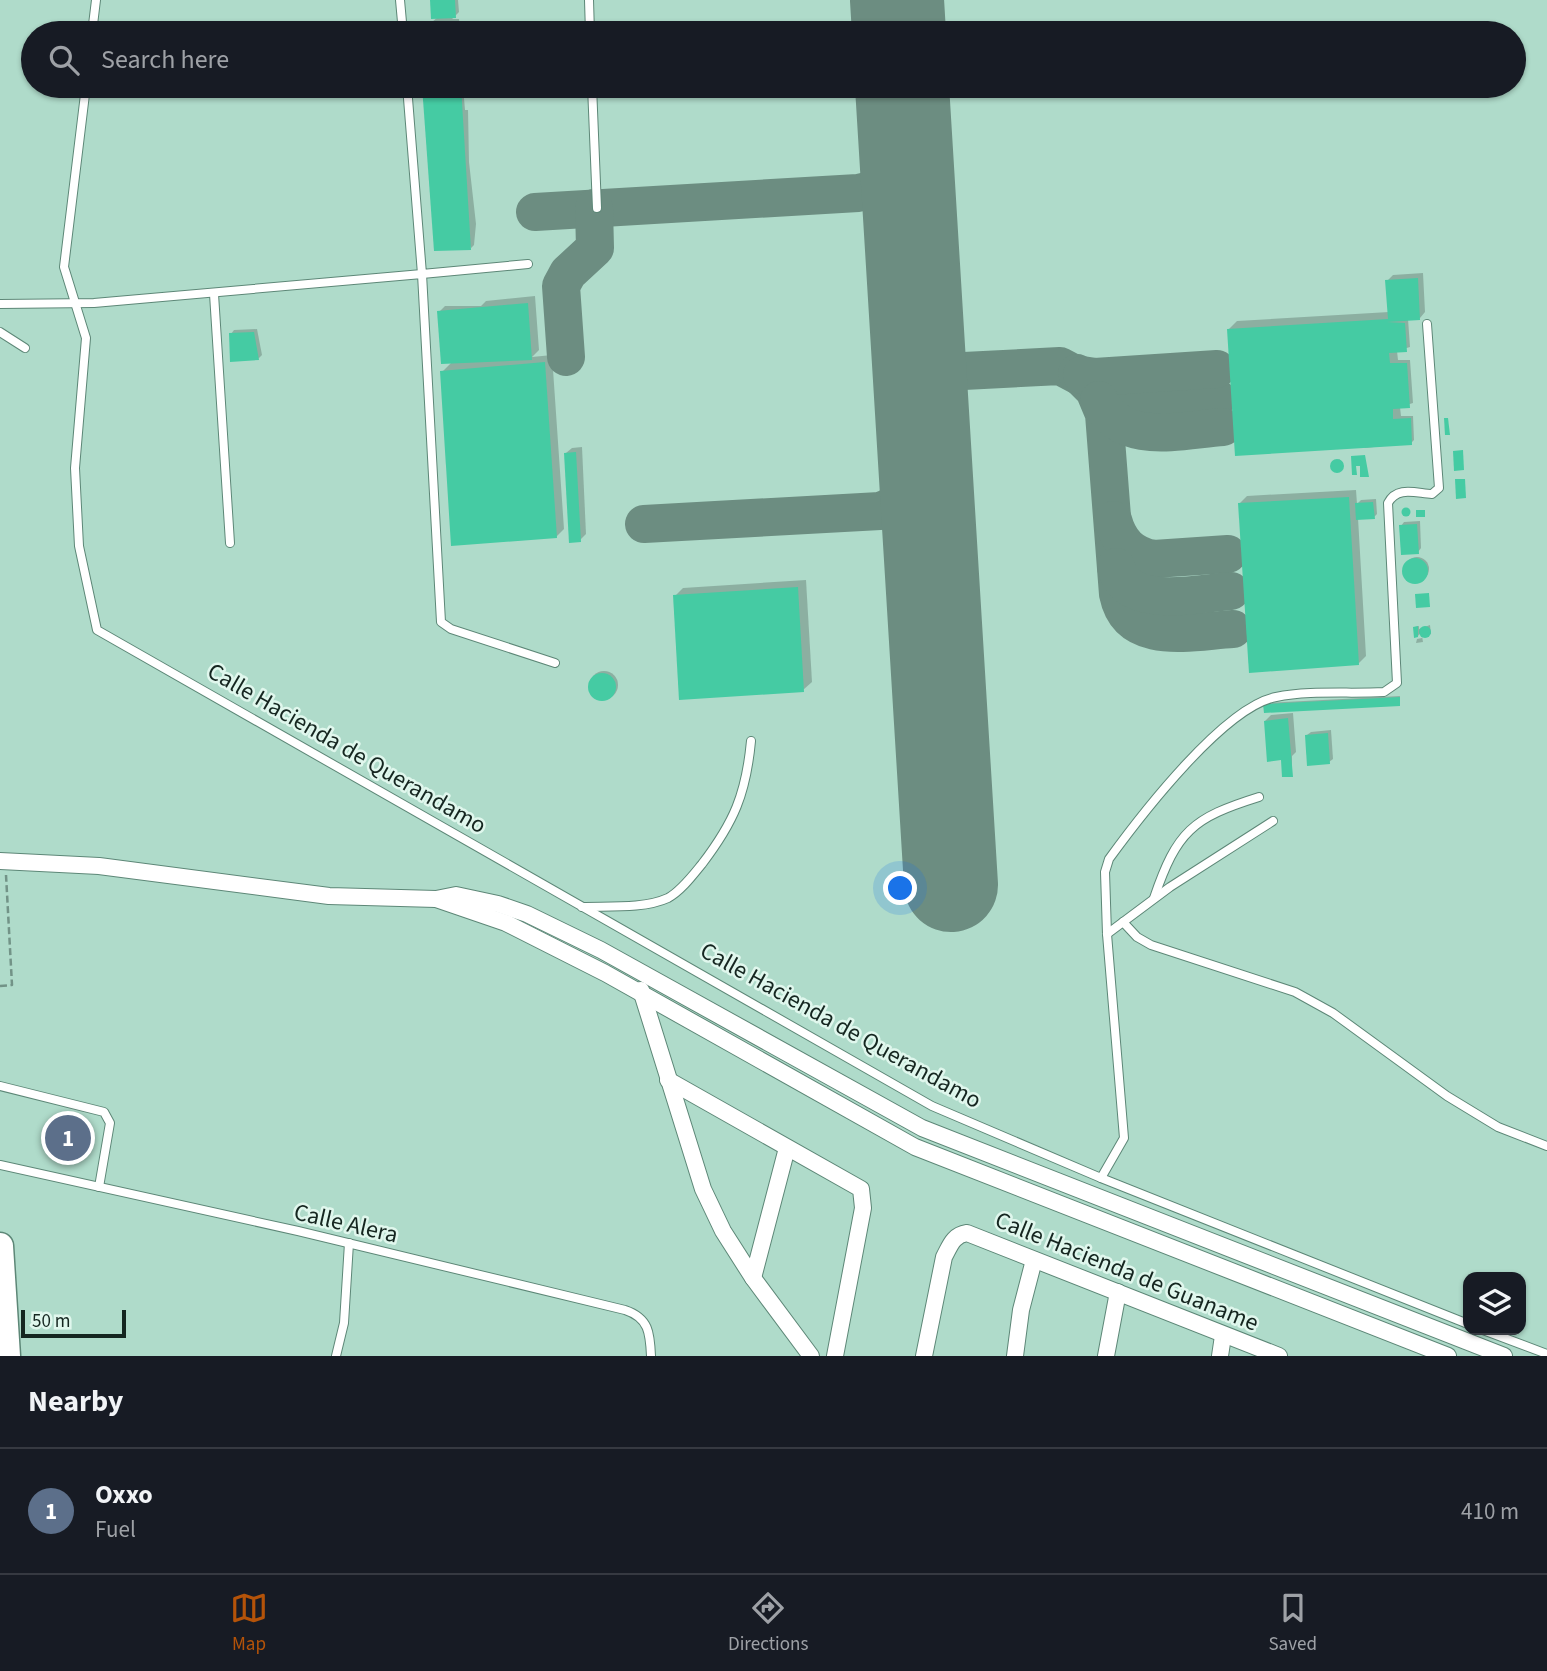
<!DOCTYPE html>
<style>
body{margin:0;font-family:"Source Sans 3",sans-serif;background:#20242c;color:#f1f3f6}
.controls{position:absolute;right:21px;bottom:21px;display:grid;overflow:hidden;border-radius:14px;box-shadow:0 2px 5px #0004}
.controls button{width:63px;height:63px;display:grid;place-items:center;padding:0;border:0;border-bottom:2px solid #363941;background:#171b24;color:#f1f3f6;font:35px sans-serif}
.scale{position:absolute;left:21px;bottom:18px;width:105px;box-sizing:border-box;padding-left:7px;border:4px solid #152620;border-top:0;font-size:19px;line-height:24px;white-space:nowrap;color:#152620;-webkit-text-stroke:5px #e0f7ed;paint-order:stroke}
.you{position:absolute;left:901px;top:889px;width:24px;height:24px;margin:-18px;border:5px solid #fff;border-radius:50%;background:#1a73e8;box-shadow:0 0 0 10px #1a73e833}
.badge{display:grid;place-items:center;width:46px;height:46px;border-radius:50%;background:#b45309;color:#fff;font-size:23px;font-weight:700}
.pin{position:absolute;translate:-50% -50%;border:4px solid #fff;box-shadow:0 2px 7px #0006}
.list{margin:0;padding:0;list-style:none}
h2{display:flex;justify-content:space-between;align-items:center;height:91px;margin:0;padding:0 28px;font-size:30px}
h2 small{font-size:23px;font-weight:400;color:#9ea1a6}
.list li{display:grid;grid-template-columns:46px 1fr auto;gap:21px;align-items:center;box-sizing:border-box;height:126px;padding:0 28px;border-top:2px solid #363941}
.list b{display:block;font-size:26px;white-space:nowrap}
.list p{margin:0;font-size:23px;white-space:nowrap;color:#9ea1a6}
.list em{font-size:23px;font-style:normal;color:#9ea1a6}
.icon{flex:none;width:38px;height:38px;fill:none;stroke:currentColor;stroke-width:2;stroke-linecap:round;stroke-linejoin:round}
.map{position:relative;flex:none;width:1547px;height:1356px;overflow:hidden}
.search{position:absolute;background:#171b24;box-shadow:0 2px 5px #0004;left:21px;right:21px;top:21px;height:77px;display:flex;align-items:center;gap:18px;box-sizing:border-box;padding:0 24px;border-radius:38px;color:#9ea1a6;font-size:26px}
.sheet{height:217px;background:#171b24}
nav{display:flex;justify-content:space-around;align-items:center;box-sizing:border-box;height:98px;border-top:2px solid #363941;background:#171b24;font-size:19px;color:#9ea1a6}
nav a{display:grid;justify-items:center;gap:4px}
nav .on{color:#b45309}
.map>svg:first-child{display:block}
.shadow{fill:#0003}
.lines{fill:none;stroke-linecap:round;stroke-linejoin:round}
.taxiway{stroke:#6c8d81;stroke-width:38}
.runway{stroke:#6c8d81;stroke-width:94}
.building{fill:#45cba3}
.service-casing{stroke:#5d8777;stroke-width:10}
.minor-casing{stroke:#5d8777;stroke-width:18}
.trunk-casing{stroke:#5d8777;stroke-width:29}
.path{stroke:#729387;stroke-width:2.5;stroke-dasharray:7 3.5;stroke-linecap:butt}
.service{stroke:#fff;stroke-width:8}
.minor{stroke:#fff;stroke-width:16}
.trunk{stroke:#fff;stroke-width:26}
.labels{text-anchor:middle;stroke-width:5;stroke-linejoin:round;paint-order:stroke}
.street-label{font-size:24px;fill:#152620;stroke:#e0f7ed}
</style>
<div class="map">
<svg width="1547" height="1356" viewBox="0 0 1547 1356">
<rect width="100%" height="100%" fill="#afdbca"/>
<g class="shadow">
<path d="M432 0H458L459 12 452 19H459L460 33H422L421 25 432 22 438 17Z"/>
<path d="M424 86H463L465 110H468L469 162 476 224 474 245 471 248 425 114Z"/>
<path d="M1423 273 1425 312 1420 318 1408 319 1410 347 1397 351 1398 360H1410L1413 403 1400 407 1401 416H1413L1414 440 1411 443 1365 448 1229 329 1237 321 1389 312 1387 281 1393 275Z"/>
<path d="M535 296 539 350 532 357 552 355 564 529 556 537 442 372 453 361 439 312 445 306H481L486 301Z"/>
<path d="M257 329 262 355 258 359 231 334 234 330Z"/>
<path d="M582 447 586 534 580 540 566 453 572 448Z"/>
<path d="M1339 459 1343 463 1337 470 1333 465Z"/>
<path d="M1356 490 1357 504 1361 500 1376 499 1377 514 1374 517 1358 518 1366 656 1358 664 1239 504 1247 496Z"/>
<path d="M1420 521 1421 548 1418 552 1401 526 1404 522Z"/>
<circle cx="1417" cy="569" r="12"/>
<path d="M806 580 812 682 803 690 675 596 683 588Z"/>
<path d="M1430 625 1431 634 1422 636 1423 642 1416 643 1417 639 1422 638 1421 632 1418 636 1415 627 1419 626V629Z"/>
<circle cx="604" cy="685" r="14"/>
<path d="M1400 696 1399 704 1265 711 1266 703Z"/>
<path d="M1293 713 1296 752 1292 756V775L1265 721 1271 715Z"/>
<path d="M1331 730 1333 759 1329 762 1307 735 1311 732Z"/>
</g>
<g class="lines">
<g class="taxiway">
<path d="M535 212 858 193C882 188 904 183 906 154"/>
<path d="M918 344 924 360 944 372 1060 366 1130 403 1217 398"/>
<path d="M566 357 561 286 568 273 595 248 594 208"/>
<path d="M1077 373 1094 390 1104 414 1118 594C1129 648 1193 631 1233 629"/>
<path d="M1082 375 1095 377 1217 369"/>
<path d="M1099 400C1122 447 1180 430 1223 427"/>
<path d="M1113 520C1119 542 1131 555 1154 559L1228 554"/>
<path d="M644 524 880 511C904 503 915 485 924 462"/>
<path d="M1116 567C1128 611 1198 593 1231 591"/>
</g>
<g class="runway">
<path d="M897 0 899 33"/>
<path d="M902 86 951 885"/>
</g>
</g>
<g class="building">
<path d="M430 0H455L456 18 431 19Z"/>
<path d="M456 22 457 33H420V24Z"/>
<path d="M422 86H461L471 250 434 251Z"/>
<path d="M1418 278 1420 320 1387 322 1405 323 1407 352 1389 353 1390 363H1407L1410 408 1393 409V419L1411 418 1412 445 1235 456 1227 329 1388 319 1385 280Z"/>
<path d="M528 303 532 360 441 364 437 311Z"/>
<path d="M254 332 259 360 230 362 229 333Z"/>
<path d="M545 362 557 538 451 546 440 371Z"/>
<path d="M1444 418H1448L1450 435H1445Z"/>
<path d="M1463 450 1464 470 1454 471 1453 451Z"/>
<path d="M576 452 581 542 569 543 564 453Z"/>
<path d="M1365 455 1369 477H1360V466H1356L1357 475H1352L1351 456Z"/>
<circle cx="1337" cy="466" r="7"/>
<path d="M1455 479H1465L1466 498 1456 499Z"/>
<path d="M1349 497 1359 665 1249 673 1238 503Z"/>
<path d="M1373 502 1375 519 1356 520 1355 503Z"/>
<circle cx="1406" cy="512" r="4.5"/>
<rect x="1416" y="510" width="9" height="7"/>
<path d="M1417 524 1419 554 1401 555 1399 525Z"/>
<circle cx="1415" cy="571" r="13"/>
<path d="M798 587 804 692 679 700 673 595Z"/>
<path d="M1429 593 1430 607 1416 608 1415 594Z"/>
<circle cx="1425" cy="632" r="6"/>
<path d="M1418 626V637L1414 638 1413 627Z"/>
<circle cx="602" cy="687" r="14"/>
<path d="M1400 697V706L1264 713 1263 704Z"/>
<path d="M1288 718 1293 777H1282L1281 760 1267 762 1264 721Z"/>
<path d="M1328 733 1330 764 1307 766 1305 735Z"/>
</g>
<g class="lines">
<defs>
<g id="service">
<path d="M400 0 403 33"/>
<path d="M589 0 590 33"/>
<path d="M92 33 96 0"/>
<path d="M86 86 64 267 86 338 75 468 79 546 97 630 932 1106 1101 1178 1124 1138 1107 934 1105 872 1109 859C1141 815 1224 707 1276 697 1310 690 1350 694 1384 692L1397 683 1388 503C1397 486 1415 493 1432 494L1439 488 1427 324"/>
<path d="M407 86 422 274 528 264"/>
<path d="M592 86 597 208"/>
<path d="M214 294 230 543"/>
<path d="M0 304 94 303 422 274 441 622 451 629 555 663"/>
<path d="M0 332 25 348"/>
<path d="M1154 898C1177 831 1192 818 1259 797"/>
<path d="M582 907C608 906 644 909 668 898 681 891 693 875 702 864 734 822 746 794 751 741"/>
<path d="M1123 922 1137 937 1151 945 1295 992 1333 1013 1447 1096 1498 1127 1547 1146"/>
<path d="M1107 934 1170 887 1273 821"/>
<path d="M0 1086 104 1112 110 1123 99 1187"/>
<path d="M0 1165 298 1231 625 1310C649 1318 650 1333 651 1356"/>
<path d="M1101 1178 1468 1324"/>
<path d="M1483 1330 1547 1354"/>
<path d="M336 1356 344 1323 349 1243"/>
</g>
<g id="minor">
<path d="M0 861 99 866 329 896 436 899 456 895 498 904 527 914 601 950 922 1128 1504 1356"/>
<path d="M436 899 506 923 605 973 915 1147 1448 1356"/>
<path d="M641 990 703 1189 723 1231 753 1278 811 1356"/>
<path d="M668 1080 861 1189 863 1208 835 1356"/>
<path d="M753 1278 787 1148"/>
<path d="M924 1356 944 1257C950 1246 953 1235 967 1233L1279 1356"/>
<path d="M1015 1356 1021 1310 1034 1260"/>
<path d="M1106 1356 1118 1292"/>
<path d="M1220 1356 1223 1336"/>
</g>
<path id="trunk" d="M0 1246 7 1356"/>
</defs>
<use href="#service" class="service-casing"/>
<use href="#minor" class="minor-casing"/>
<use href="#trunk" class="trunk-casing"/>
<path class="path" d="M0 986 12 985 6 875"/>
<use href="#service" class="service"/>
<use href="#minor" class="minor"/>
<use href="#trunk" class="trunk"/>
</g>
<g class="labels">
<g class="street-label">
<text transform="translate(347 748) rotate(30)" y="8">Calle Hacienda de Querandamo</text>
<text transform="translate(841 1025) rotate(29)" y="8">Calle Hacienda de Querandamo</text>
<text transform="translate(346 1223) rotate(13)" y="8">Calle Alera</text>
<text transform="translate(1127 1271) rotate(22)" y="8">Calle Hacienda de Guaname</text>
</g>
</g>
</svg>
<div class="controls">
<button><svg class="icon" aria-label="layers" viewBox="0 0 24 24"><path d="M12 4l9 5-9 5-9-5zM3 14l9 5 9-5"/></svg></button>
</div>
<div class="scale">50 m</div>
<div class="you"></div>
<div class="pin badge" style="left:68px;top:1138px;background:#5c6f8a">1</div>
<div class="search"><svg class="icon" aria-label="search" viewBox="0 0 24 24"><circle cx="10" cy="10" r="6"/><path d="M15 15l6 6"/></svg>Search here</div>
</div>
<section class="sheet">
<h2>Nearby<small></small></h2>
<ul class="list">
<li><span class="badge" style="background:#5c6f8a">1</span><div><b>Oxxo</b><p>Fuel</p></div><em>410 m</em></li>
</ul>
</section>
<nav>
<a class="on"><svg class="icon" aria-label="map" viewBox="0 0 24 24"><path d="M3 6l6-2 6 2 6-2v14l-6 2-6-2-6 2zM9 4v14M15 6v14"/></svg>Map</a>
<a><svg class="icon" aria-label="directions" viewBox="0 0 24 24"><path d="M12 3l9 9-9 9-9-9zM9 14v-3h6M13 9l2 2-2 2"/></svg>Directions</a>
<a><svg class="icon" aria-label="saved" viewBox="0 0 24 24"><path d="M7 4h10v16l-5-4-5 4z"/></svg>Saved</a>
</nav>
